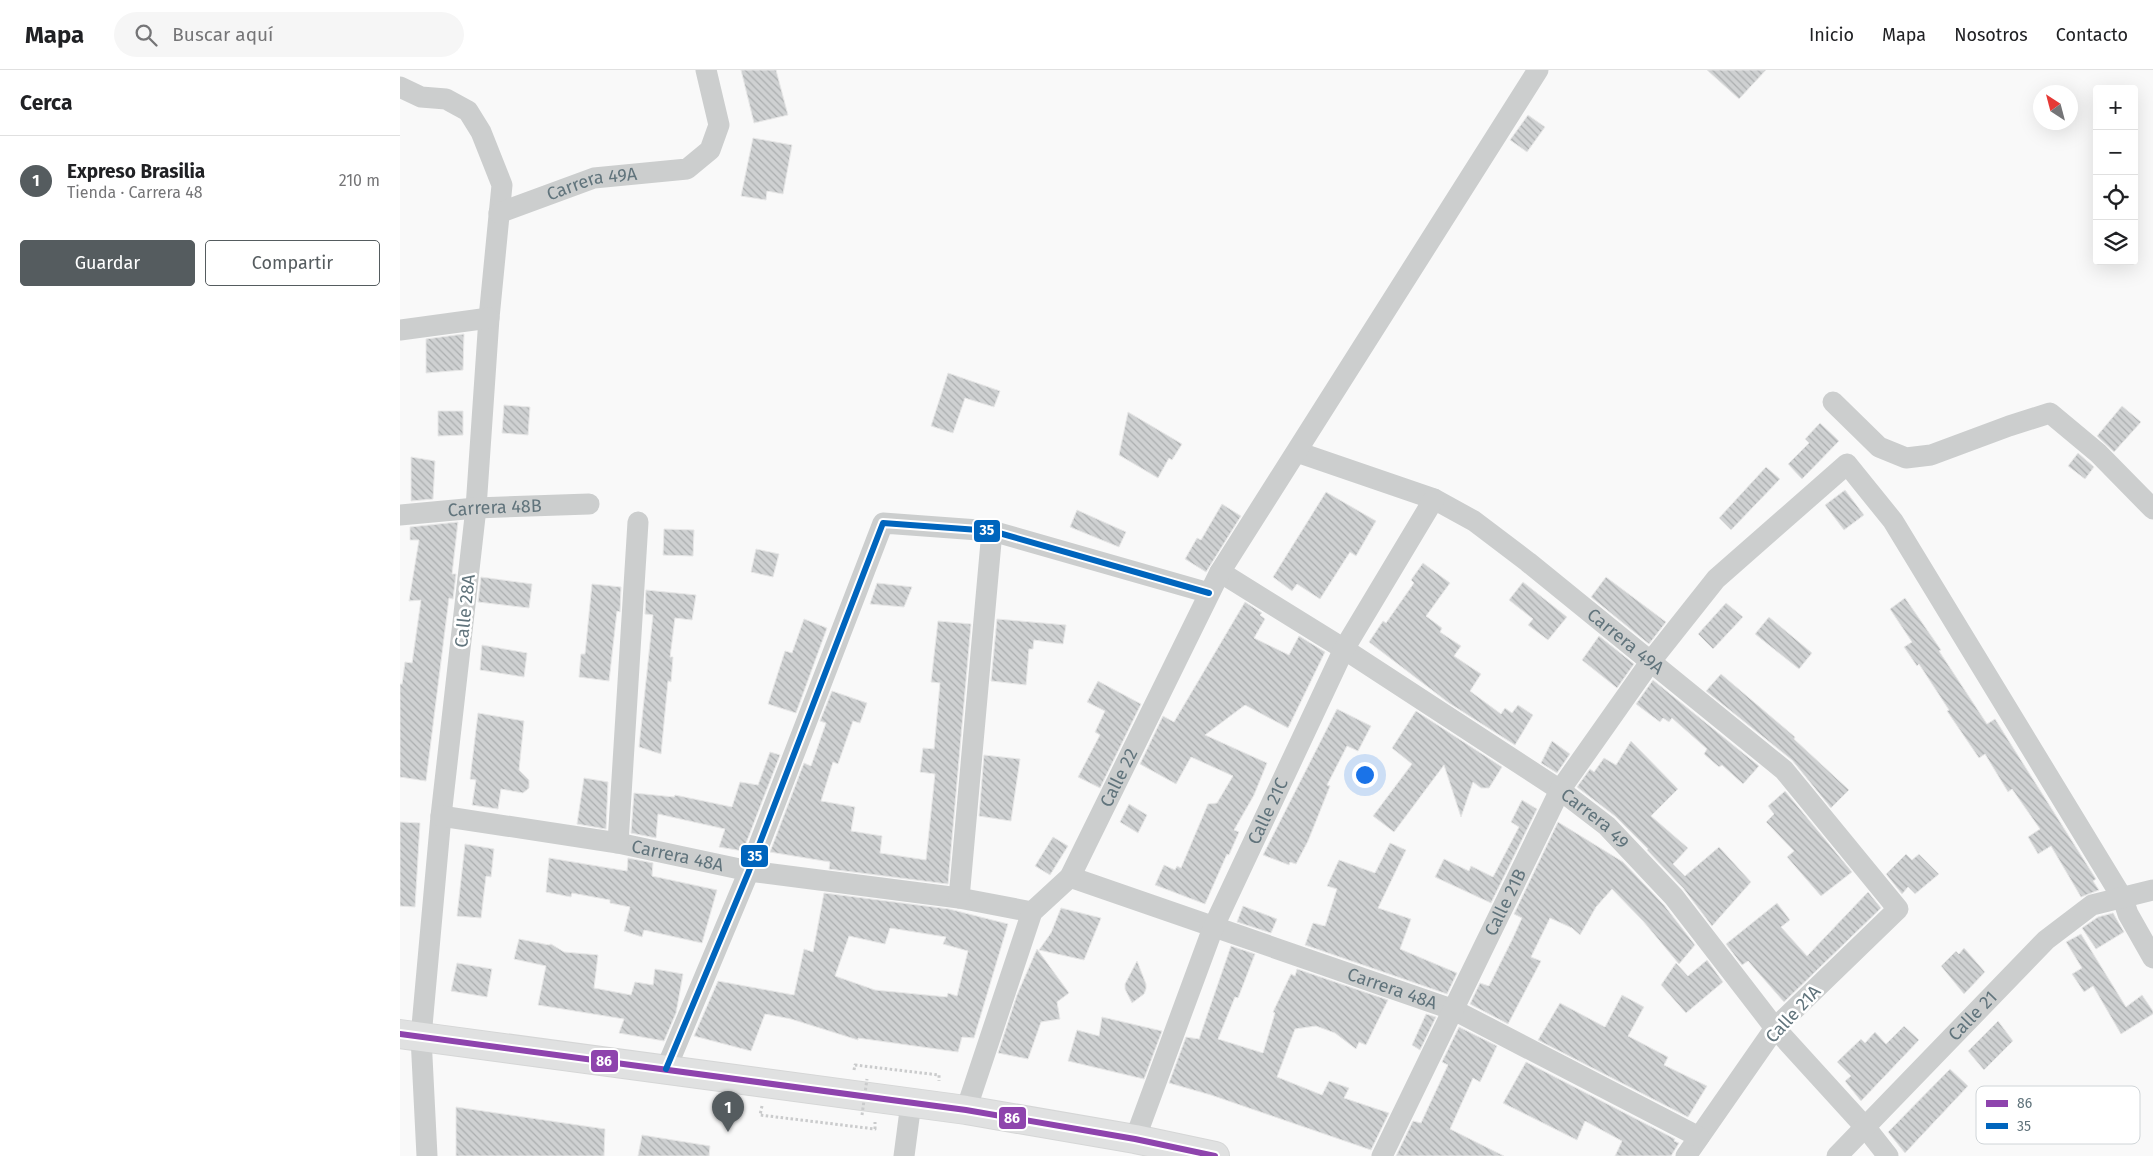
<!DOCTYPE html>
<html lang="es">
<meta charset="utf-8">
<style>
body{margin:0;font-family:"Fira Sans",sans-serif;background:#f6f6f6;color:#202124}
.controls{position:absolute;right:15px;top:15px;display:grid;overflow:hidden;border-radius:5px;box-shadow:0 5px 20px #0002}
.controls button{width:45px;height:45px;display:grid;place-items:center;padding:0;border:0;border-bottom:1px solid #e0e0e0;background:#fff;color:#202124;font:25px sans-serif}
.compass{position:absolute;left:1633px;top:15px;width:45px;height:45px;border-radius:50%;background:#fff;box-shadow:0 5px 20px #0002;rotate:324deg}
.you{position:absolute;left:964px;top:704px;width:18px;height:18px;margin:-12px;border:4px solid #fff;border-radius:50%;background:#1a73e8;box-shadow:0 0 0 8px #1a73e833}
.badge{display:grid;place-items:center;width:32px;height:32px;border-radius:50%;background:#555c5f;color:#fff;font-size:16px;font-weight:700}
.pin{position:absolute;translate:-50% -41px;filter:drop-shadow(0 1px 2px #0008)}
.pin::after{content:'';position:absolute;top:26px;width:18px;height:15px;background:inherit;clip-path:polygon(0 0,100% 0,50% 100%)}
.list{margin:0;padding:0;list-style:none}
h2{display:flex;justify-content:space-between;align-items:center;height:65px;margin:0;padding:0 20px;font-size:21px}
h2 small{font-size:16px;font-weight:400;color:#757577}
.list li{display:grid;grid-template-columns:32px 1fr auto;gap:15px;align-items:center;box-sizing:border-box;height:90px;padding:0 20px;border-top:1px solid #e0e0e0}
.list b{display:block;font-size:19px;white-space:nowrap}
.list p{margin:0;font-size:16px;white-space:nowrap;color:#757577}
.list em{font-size:16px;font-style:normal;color:#757577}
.actions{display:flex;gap:10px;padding:15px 20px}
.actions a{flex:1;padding:11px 0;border:1px solid #555c5f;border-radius:5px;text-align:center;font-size:18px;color:#555c5f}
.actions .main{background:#555c5f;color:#fff}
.icon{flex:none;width:28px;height:28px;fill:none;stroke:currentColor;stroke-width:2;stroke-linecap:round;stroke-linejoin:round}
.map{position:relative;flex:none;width:1753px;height:1086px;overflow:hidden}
header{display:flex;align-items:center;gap:30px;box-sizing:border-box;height:70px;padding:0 25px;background:#fff;border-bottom:1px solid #e0e0e0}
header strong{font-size:24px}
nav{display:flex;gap:28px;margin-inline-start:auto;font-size:18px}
.search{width:350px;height:45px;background:#f6f6f6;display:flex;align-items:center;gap:12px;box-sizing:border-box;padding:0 18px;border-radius:28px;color:#757577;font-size:19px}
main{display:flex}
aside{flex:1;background:#fff}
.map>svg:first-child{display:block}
.building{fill:url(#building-back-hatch);stroke:#e8e8e8;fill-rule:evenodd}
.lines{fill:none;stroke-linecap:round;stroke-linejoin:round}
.trunk-casing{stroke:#d5d6d6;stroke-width:30}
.path{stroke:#cacbcc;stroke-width:3;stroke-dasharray:2.5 2.5;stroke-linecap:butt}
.minor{stroke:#cccece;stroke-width:21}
.trunk{stroke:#e0e1e1;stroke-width:28}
.path-bridge{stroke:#cacbcc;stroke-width:3;stroke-dasharray:2.5 2.5;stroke-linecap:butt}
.bus-1-casing{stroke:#fff;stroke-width:10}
.bus-2-casing{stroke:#fff;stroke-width:10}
.bus-1{stroke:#8e44ad;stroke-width:6}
.bus-2{stroke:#0065bd;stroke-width:6}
.labels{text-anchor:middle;stroke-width:5;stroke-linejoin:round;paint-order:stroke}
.street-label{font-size:18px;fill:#61747c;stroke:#fff}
.key{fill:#fff;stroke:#d0d5d8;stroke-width:1}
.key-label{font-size:14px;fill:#61747c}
.line-badge{stroke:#fff;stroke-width:2}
.badge-label{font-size:14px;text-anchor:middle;font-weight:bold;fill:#fff}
</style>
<header>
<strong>Mapa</strong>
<div class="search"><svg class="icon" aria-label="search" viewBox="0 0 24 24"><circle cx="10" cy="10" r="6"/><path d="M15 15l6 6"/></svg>Buscar aquí</div>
<nav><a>Inicio</a><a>Mapa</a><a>Nosotros</a><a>Contacto</a></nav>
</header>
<main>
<aside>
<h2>Cerca<small></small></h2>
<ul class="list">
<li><span class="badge">1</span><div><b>Expreso Brasilia</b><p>Tienda · Carrera 48</p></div><em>210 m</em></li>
</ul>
<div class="actions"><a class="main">Guardar</a><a>Compartir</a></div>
</aside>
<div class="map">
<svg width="1753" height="1086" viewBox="0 0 1753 1086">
<defs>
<pattern id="building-back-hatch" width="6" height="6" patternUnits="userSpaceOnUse" patternTransform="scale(1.25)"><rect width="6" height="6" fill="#cfd1d2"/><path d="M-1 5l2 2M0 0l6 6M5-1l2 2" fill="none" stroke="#abaeaf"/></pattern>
</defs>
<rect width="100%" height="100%" fill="#f9f9f9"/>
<g class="building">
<path d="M341 0H376L388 45 354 53Z"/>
<path d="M1307 0H1366L1339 29Z"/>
<path d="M1128 45 1145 57 1127 82 1110 70Z"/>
<path d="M353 68 392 75 383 124 367 121 366 130 341 126Z"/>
<path d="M64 264 63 300 26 303V269Z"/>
<path d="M548 303 600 321 594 337 565 328 553 363 531 356Z"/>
<path d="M104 335 130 337 128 365 102 363Z"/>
<path d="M1722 336 1741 352 1714 382 1697 366Z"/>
<path d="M38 341H63V365L38 366Z"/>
<path d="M728 342 782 374 772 390 769 388 758 408 719 385Z"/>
<path d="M1420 353 1439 371 1402 409 1388 394 1409 373 1405 369Z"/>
<path d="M1678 383 1694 397 1685 409 1668 396Z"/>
<path d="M11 387 35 391 33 429 11 431Z"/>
<path d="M1366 397 1380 409 1331 460 1319 448Z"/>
<path d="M1445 420 1464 445 1444 460 1425 435Z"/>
<path d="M926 422 976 451 956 486 950 482 920 529 897 514 892 521 873 507Z"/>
<path d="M822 434 841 446 806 502 785 489 797 468 801 470Z"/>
<path d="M677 440 726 462 719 477 670 457Z"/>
<path d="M58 452 52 504H56L53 529 49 528 26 711 0 707V614H2L5 592 12 593 21 530 9 531 19 470H10V457Z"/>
<path d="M264 459 294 460 293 486 263 485Z"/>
<path d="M356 479 379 484 373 507 351 502Z"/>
<path d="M1023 493 1050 513 1026 546 1042 558 1040 562 1061 576 1054 586 1081 604 1070 621 1101 644 1105 638 1112 643 1118 635 1133 645 1115 675 1049 633 969 572 983 551 986 553 1014 513 1011 510Z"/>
<path d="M81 507 132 514 129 538 78 532Z"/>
<path d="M1206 507 1266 552 1249 574 1191 527Z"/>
<path d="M1123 512 1167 547 1148 570 1128 555 1133 549 1109 530Z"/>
<path d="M477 513 512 517 504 537 470 534Z"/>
<path d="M192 514 221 517 220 542 217 541 209 611 179 607 181 584H185Z"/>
<path d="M246 520 296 525 292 550 275 548 270 587H273L271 612 268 611 261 684 239 677 253 545 245 544Z"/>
<path d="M1505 528 1541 580 1539 581 1587 654 1595 649 1696 809 1693 811 1699 820 1681 827 1651 776 1638 784 1628 767 1640 759 1612 719 1608 722 1585 684 1579 688 1547 641 1549 640 1519 594 1517 596 1504 577 1512 572 1490 539Z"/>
<path d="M845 532 862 543 860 545 865 549 854 568 889 585 899 566 925 582 888 658 845 635 805 665 867 693 854 725 834 760 839 762 829 785 827 784 805 834 755 815 764 795 775 800 777 796 781 798 808 734 817 733 833 706 791 687 776 714 740 694 763 646 774 652Z"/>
<path d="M1326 533 1343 547 1313 579 1298 564Z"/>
<path d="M1369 547 1412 583 1399 599 1355 564Z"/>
<path d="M404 549 427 558 396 643 368 634 385 581 392 583Z"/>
<path d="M597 549 666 555 663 574 634 570 633 579H629L626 615 591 611Z"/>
<path d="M538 551 571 554 548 814 429 799 430 792 370 782 404 693 411 696 426 653 420 651 432 621 467 633 460 653 453 651 438 694 433 692 421 731 455 737 451 761 482 766 480 783 526 790 535 704 520 702 523 678 534 679 540 613 531 612Z"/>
<path d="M1199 566 1234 594 1217 618 1182 590Z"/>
<path d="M82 575 127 583 124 607 80 600Z"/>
<path d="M1321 604 1395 667 1394 669 1449 720 1431 738 1392 690 1306 621Z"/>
<path d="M1253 610 1359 696 1343 714 1322 695 1319 697 1304 684 1307 679 1272 648 1269 652 1263 648 1260 652 1236 634Z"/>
<path d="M698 611 741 634 700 718 678 707 700 665 695 662 705 641 687 632Z"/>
<path d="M937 639 971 656 958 681 947 676 927 715 930 716 908 771 896 794 890 792 889 795 863 785Z"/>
<path d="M1016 641 1102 697 1089 718H1081L1073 712 1061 747 1044 695 994 762 973 746 1012 694 992 678Z"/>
<path d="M78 643 124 651 119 700 129 710V718L123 723 101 719 98 739 72 735 76 710 70 709Z"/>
<path d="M1152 671 1170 684 1157 703 1141 693Z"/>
<path d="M1231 671 1278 719 1251 746 1288 778 1273 794 1285 806 1319 777 1351 812 1312 856 1283 818 1247 780 1248 779 1215 746 1177 717 1190 699 1194 702 1204 688 1216 695Z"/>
<path d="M370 682 380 685 343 781 319 777 325 759 258 744 256 768 231 763 234 723 274 727 275 725 332 737 340 712 358 715Z"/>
<path d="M584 685 620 689 611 751 579 746Z"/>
<path d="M184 708 208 712 206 759 177 754Z"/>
<path d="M1385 721 1452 802 1421 826 1387 787 1394 781 1366 752 1374 744 1368 736Z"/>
<path d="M1122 730 1137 739 1091 833 1035 807 1044 789 1069 801 1071 796 1093 807 1119 757 1111 752Z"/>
<path d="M729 734 747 745 738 763 720 752Z"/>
<path d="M0 752 20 753 15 837 0 836Z"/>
<path d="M1158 752 1223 792 1264 835 1295 875 1279 894 1243 851 1212 819 1196 837 1180 865 1172 858 1150 848 1131 887 1141 891 1108 954 1070 934 1080 913 1089 916 1112 870 1122 848 1114 844Z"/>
<path d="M653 767 668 776 650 805 635 796Z"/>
<path d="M990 773 1006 780 978 838 1011 849 1000 879 1057 903 1047 924 905 875 913 853 925 856 937 819 927 816 939 790 975 803Z"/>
<path d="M65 774 94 779 91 807 86 806 81 848 57 846Z"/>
<path d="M1506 784 1512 790 1519 784 1539 804 1515 824 1508 817 1502 824 1486 804Z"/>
<path d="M149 788 227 801 228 788 253 793 252 806 317 820 302 873 244 860 242 867 224 861 230 837 210 833V830L172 823 171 827 146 822Z"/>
<path d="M1468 822 1481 838 1384 932 1348 891 1342 895 1326 874 1377 833 1390 850 1381 857 1407 886Z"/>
<path d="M424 823 549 839 608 854 574 968 562 967 558 982 458 968V970L391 949 365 944 351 981 294 966 318 911 394 925 404 879 413 882ZM490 858 546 867 543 874 568 881 557 926 548 923 547 927 475 920 435 906 449 866 485 874Z"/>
<path d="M843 836 877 849 871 863 837 852Z"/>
<path d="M661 838 701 848 684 890 639 880 651 863Z"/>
<path d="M1713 843 1724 862 1696 879 1682 858 1698 847Z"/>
<path d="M1681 864 1726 937 1742 925 1753 941V944L1721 964 1693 916 1684 922 1672 904 1682 898 1666 872Z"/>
<path d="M119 869 149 875 151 874 164 882 198 885 194 918 231 925 235 912 253 915 255 899 283 904 276 943 264 971 219 963 224 949 138 935 146 896 114 889Z"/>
<path d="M831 876 855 884 838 928 835 927 818 969 863 983 875 943 873 942 891 904 895 906 897 899 988 930 966 975 959 972 956 979 935 963 916 956 895 959 877 1007 922 1025 929 1011 949 1018 944 1028 989 1043 971 1080 811 1025 769 1013 786 967 799 969Z"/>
<path d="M1564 878 1585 902 1564 924 1541 896 1556 881 1559 884Z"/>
<path d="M637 879 669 923 657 932 660 949 641 952 628 989 598 983 617 925Z"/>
<path d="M1307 890 1323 912 1286 943 1261 915 1276 893 1288 906Z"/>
<path d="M737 891 746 914V919L744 924 732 933 725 919V914Z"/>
<path d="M57 893 92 899 87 927 51 921Z"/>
<path d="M1222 925 1244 937 1228 966 1268 987 1264 995 1307 1016 1288 1047 1138 970 1160 933 1205 957Z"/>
<path d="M1026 944 1036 947 1020 980 1012 975Z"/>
<path d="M702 947 762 961 744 1009 668 991 677 960 699 966Z"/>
<path d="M1598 951 1613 971 1584 1000 1568 981Z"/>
<path d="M1504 956 1519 970 1461 1031 1445 1011 1451 1006 1437 992 1461 969 1465 973 1475 962 1486 974Z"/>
<path d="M1059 957 1097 976 1080 1012 1073 1008 1050 1059 1104 1086H996L1013 1051 1021 1053 1048 995 1042 992Z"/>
<path d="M1126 992 1275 1069 1274 1071 1279 1073 1271 1086H1215L1222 1071 1185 1051 1177 1070 1103 1033Z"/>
<path d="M1550 999 1568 1016 1505 1083 1488 1062Z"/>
<path d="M56 1037 205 1059 204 1086H56Z"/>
<path d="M242 1065 310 1076 309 1086H238Z"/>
</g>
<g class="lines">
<defs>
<path id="trunk" d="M0 964 566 1040 735 1069 815 1086"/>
</defs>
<use href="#trunk" class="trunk-casing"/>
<g class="path">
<path d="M454 1000 455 995 539 1005V1011"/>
<path d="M362 1036 360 1045 475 1059V1052"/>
</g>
<g class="minor">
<path d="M0 17 21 27 46 29 68 41 81 62 102 115 89 248 76 438 41 746 21 967 27 1086"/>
<path id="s1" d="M99 143 194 108 287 99 310 80 319 55 306 0"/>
<path d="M0 260 89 248"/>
<path d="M1433 332 1479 377 1506 388 1531 385 1609 356 1650 343 1698 383 1753 439"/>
<path id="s2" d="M897 382 1034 429 1074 451 1128 492 1384 700 1498 839 1375 958 1286 1086"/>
<path id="s3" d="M0 445 76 438 189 434"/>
<path id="s4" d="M820 502 944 579 1160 720 1207 756 1274 827 1375 958 1466 1058 1488 1086"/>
<path id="s5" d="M41 746 218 773 349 801 559 828 632 842"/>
<path d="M218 773 238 452"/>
<path id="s6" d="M670 807 1054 940 1299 1067"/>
<path d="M559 828 592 461"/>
<path d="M266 999 349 801 483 453 592 461 809 523"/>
<path id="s7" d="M566 1040 632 842 670 807 820 502 1138 0"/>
<path id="s8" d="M735 1069 813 858 944 579 1034 429"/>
<path d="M504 1086 511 1033"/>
<path id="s9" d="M982 1086 1160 720 1251 591 1316 509 1447 394 1493 451 1723 829 1728 844 1753 888"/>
<path id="s10" d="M1437 1086 1646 870 1692 835 1753 820"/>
</g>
<use href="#trunk" class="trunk"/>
<path class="path-bridge" d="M462 1045 467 1009"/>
<defs>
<path id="bus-1" d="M0 964 566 1040 735 1069 815 1086"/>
<path id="bus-2" d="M266 999 349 801 483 453 592 461 809 523"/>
</defs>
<use href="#bus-1" class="bus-1-casing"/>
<use href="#bus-2" class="bus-2-casing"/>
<use href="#bus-1" class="bus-1"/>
<use href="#bus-2" class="bus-2"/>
</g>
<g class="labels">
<g class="street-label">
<text dy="6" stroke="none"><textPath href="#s1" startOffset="98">Carrera 49A</textPath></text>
<text dy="6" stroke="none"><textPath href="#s3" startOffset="95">Carrera 48B</textPath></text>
<text transform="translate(65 541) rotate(-84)" y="6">Calle 28A</text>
<text dy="6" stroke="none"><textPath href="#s2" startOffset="384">Carrera 49A</textPath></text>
<text dy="6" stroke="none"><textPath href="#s7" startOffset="371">Calle 22</textPath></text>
<text dy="6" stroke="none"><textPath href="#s8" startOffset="354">Calle 21C</textPath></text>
<text dy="6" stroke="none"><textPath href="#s4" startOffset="449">Carrera 49</textPath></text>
<text dy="6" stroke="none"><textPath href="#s5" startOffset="240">Carrera 48A</textPath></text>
<text dy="6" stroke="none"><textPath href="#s9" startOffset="282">Calle 21B</textPath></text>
<text dy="6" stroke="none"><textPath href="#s6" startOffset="341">Carrera 48A</textPath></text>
<text transform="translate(1393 944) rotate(-47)" y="6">Calle 21A</text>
<text dy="6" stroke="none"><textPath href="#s10" startOffset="195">Calle 21</textPath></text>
</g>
</g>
<rect x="1576" y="1016" width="164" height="58" rx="8" class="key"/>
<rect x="1586" y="1030" width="22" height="7" fill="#8e44ad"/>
<rect x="1586" y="1053" width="22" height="6" fill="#0065bd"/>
<g class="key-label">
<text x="1617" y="1038">86</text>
<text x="1617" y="1061">35</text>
</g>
<g class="line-badge">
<rect x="573" y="449" width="28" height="24" rx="5" fill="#0065bd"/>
<rect x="340" y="774" width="29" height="24" rx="5" fill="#0065bd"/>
<rect x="190" y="979" width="29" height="24" rx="5" fill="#8e44ad"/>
<rect x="598" y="1036" width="29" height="24" rx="5" fill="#8e44ad"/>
</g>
<g class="badge-label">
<text x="587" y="465">35</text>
<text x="355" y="791">35</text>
<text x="204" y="996">86</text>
<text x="612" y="1053">86</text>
</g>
</svg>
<div class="controls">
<button>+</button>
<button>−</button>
<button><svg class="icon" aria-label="locate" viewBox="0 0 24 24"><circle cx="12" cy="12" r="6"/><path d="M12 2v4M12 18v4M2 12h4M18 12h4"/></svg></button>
<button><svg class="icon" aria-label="layers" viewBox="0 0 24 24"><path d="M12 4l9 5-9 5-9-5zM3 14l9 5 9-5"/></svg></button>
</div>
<svg class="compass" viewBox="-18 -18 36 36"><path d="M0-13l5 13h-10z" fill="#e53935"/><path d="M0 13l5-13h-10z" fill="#757577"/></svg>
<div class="you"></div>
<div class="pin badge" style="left:328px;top:1062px">1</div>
</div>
</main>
